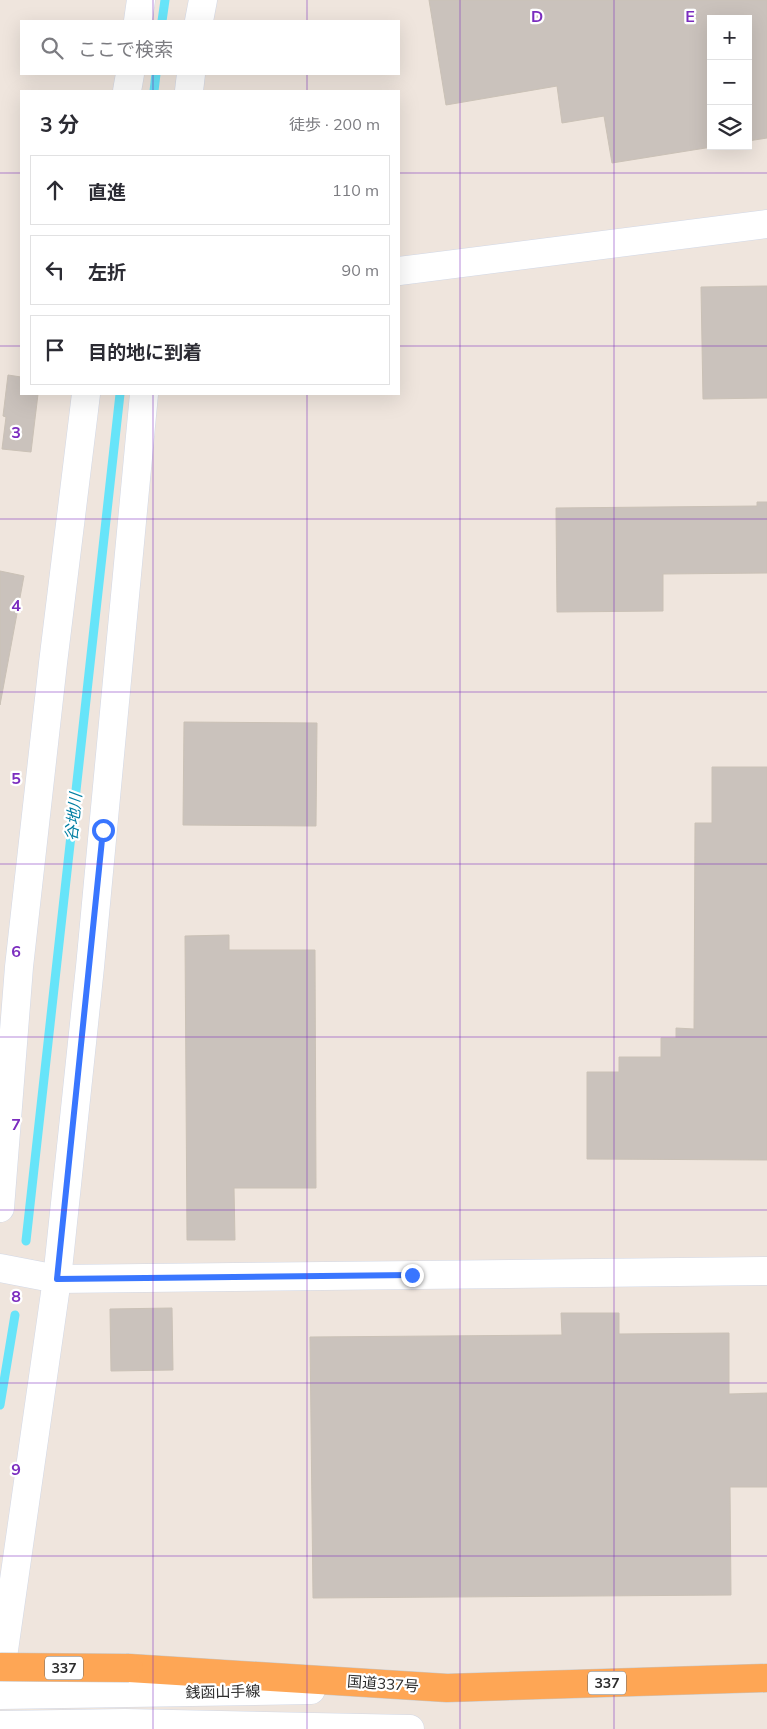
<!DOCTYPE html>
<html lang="ja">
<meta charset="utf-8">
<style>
body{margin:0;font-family:Mulish,"Noto Sans JP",sans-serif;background:#f2f2f3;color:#2b2b33}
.controls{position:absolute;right:15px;top:15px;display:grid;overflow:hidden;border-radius:0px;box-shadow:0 5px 20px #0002}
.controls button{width:45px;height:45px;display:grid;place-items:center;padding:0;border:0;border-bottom:1px solid #e1e1e2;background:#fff;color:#2b2b33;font:25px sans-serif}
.stop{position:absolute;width:15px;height:15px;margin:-11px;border:4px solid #3976ff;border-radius:50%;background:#fff}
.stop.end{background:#3976ff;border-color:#fff;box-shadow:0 1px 5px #0008}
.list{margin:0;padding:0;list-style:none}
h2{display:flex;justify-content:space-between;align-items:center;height:65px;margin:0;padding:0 20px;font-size:21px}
h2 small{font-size:16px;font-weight:400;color:#7c7c81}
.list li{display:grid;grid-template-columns:32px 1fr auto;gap:15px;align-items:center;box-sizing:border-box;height:70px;margin:0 10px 10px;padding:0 10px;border:1px solid #e1e1e2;border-radius:0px}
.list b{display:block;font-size:19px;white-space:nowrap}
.list em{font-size:16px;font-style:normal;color:#7c7c81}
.icon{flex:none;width:28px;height:28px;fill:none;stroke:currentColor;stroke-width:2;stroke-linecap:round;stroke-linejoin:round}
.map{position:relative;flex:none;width:767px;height:1729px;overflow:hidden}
.search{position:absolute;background:#fff;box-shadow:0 5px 20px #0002;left:20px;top:20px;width:380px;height:55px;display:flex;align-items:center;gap:12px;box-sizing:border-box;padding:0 18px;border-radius:0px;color:#7c7c81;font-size:19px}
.panel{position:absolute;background:#fff;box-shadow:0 5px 20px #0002;left:20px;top:90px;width:380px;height:305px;border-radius:0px}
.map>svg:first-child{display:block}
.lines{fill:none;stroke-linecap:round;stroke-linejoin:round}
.stream{stroke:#67e4f9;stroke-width:9}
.building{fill:#cac2bc;stroke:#cac1b6}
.minor-casing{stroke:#d2d8e6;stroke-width:29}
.tertiary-casing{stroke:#d2d8e6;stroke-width:29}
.trunk-casing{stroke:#c8c8c8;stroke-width:29}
.minor{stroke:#fff;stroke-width:28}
.tertiary{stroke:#fff;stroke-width:28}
.trunk{stroke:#fea655;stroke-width:28}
.trunk-bridge-casing{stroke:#c8c8c8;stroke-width:29;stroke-linecap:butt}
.trunk-bridge{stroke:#fea655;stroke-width:28}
.route{stroke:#3976ff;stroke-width:6}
.grid{fill:none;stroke:#7b2cbf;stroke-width:1;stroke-opacity:0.55}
.labels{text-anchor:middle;stroke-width:4.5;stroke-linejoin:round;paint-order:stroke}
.shield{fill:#fff;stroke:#6b6b6b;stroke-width:1}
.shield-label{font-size:14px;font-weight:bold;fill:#2c2c2c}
.street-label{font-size:15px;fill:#2c2c2c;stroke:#fff}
.water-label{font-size:16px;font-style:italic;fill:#027ea2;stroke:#fff}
.grid-label{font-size:16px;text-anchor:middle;font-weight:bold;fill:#7b2cbf;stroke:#fff;stroke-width:4.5;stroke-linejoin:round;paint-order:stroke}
</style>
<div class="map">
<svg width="767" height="1729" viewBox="0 0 767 1729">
<rect width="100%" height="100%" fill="#efe5dd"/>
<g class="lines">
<g class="stream">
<path d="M162 21 165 0"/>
<path d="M154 91 156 74"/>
<path d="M26 1241 120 394"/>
<path d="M0 1405 15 1315"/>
</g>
</g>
<g class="building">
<path d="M429 0H767V138L748 141V19H711V146H718L612 163 604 116 562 123 557 86 446 105Z"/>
<path d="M767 286V398L703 399 701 287Z"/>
<path d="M8 375 21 377V394H38L31 452 2 449 6 417 3 416Z"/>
<path d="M757 502H767V573L663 574V611L557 612 556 508 757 506Z"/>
<path d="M0 571 24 576 0 705Z"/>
<path d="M184 722 317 723 316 826 183 825Z"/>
<path d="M712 767H767V1160L587 1159V1072H619V1057H661V1038H676V1028L694 1029 695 823H712Z"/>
<path d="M229 935V950H315L316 1188H234L235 1240H187L185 936Z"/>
<path d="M172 1308 173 1370 111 1371 110 1309Z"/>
<path d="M561 1313H619V1334L729 1333V1394L767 1393V1487H730L731 1595 313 1598 310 1337 562 1335Z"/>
</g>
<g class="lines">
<defs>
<g id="minor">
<path d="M138 21 141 0"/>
<path d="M199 21 203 0"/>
<path d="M127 91 130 74"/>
<path d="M189 91 191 74"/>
<path d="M399 271 767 224"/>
<path d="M0 1208 19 967 53 663 86 394"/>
<path d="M0 1268 57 1279 767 1271"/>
<path d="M0 1678 57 1279 90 967 144 394"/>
</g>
<g id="tertiary">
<path d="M0 1695 311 1690"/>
<path d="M0 1725 125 1723 410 1729"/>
</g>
<path id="trunk" d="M129 1668 447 1688 767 1678"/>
</defs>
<use href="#minor" class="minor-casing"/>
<use href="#tertiary" class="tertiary-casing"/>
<use href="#trunk" class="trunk-casing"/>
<use href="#minor" class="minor"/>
<use href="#tertiary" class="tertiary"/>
<use href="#trunk" class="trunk"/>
<defs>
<path id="trunk-bridge" d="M0 1667 129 1668"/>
</defs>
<use href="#trunk-bridge" class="trunk-bridge-casing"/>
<use href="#trunk-bridge" class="trunk-bridge"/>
</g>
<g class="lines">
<path class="route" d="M103 830 57 1279 412 1275"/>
</g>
<path class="grid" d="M153 0V21M307 0V21M460 0V1729M614 0V1729M153 74V91M307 74V91M0 173H21M399 173H767M0 346H21M399 346H767M153 394V1729M307 394V1729M0 519H767M0 692H767M0 864H767M0 1037H767M0 1210H767M0 1383H767M0 1556H767"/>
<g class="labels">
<g class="shield">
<rect x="45" y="1656.5" width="38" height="23" rx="4"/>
<rect x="588" y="1671.5" width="38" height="23" rx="4"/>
</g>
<g class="shield-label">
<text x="64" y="1673">337</text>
<text x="607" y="1688">337</text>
</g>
<g class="street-label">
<text transform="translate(383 1684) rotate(4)" y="5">国道337号</text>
<text transform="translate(223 1692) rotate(-1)" y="5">銭函山手線</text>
</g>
<g class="water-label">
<text transform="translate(73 817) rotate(-84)" y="6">谷地川</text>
</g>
</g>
<g class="grid-label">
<text x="537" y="22">D</text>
<text x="690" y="22">E</text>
<text x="16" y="438">3</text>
<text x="16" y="611">4</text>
<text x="16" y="784">5</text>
<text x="16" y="957">6</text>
<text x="16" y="1130">7</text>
<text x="16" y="1302">8</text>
<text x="16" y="1475">9</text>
</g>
</svg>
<div class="controls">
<button>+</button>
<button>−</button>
<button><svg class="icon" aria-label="layers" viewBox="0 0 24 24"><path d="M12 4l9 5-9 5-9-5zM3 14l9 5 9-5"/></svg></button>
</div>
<div class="stop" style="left:103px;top:830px"></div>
<div class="stop end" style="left:412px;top:1275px"></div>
<div class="search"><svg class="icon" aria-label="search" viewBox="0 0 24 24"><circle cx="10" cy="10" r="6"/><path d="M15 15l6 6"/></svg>ここで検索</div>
<section class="panel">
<h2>3 分<small>徒歩 · 200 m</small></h2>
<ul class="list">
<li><svg class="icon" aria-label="ahead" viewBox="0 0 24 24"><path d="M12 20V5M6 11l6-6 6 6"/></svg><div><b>直進</b></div><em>110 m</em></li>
<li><svg class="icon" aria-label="left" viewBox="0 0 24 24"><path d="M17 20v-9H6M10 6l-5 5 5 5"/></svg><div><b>左折</b></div><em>90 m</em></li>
<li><svg class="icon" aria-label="arrive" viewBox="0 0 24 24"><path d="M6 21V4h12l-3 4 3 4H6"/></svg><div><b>目的地に到着</b></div></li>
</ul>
</section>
</div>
